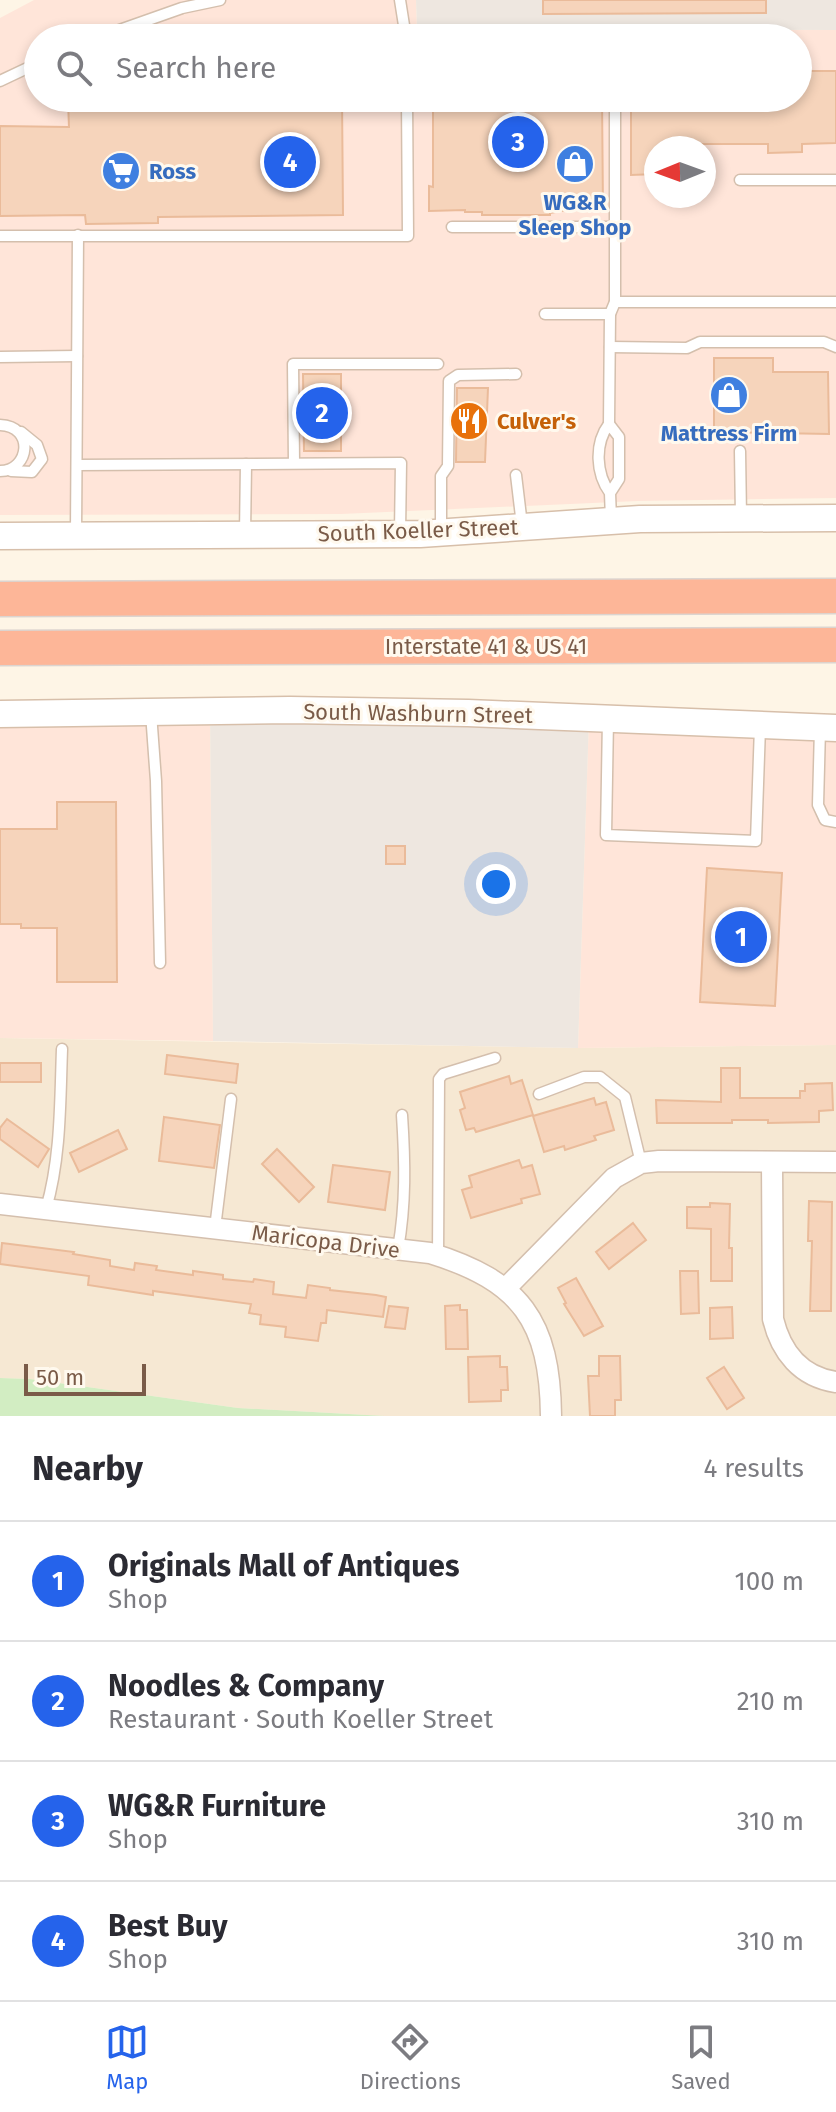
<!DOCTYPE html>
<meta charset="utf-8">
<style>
body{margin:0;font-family:"Fira Sans",sans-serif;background:#f2f2f3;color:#2b2b33}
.compass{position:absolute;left:644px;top:136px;width:72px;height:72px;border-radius:50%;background:#fff;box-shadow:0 4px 12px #0003;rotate:269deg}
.scale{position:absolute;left:24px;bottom:20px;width:122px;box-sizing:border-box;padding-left:8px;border:4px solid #7a5b48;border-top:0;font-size:22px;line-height:28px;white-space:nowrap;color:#7a5b48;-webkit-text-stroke:6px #fff9ee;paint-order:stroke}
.you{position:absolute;left:496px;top:884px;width:28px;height:28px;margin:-20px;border:6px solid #fff;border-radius:50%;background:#1a73e8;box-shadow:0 0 0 12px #1a73e833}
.badge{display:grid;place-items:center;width:52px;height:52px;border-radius:50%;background:#2563eb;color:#fff;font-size:26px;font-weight:700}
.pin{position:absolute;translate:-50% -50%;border:4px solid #fff;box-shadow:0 2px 8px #0006}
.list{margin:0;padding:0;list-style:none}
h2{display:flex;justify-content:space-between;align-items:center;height:104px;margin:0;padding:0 32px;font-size:34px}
h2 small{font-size:26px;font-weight:400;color:#7c7c81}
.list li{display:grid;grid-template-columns:52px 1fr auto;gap:24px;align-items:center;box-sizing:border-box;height:120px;padding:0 32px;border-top:2px solid #e1e1e2}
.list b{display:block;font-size:30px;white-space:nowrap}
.list p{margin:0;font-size:26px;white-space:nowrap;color:#7c7c81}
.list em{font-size:26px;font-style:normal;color:#7c7c81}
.icon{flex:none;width:44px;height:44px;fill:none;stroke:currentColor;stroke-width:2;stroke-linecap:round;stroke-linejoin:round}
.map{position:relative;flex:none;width:836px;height:1416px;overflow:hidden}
.search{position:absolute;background:#fff;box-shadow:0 4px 12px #0003;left:24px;right:24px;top:24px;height:88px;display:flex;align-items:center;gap:20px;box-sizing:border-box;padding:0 28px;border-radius:44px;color:#7c7c81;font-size:30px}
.sheet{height:584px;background:#fff}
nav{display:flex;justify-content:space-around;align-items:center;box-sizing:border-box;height:112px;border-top:2px solid #e1e1e2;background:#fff;font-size:22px;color:#7c7c81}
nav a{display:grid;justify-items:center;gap:4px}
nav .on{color:#2563eb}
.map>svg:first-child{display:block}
.residential{fill:#f6e8d3}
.commercial{fill:#ffe5d9;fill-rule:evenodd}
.industrial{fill:#eee7e0}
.green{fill:#d2edc2}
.building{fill:#f6d4bb;stroke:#eabb9a;stroke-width:2}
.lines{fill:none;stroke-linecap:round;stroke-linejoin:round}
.lane-casing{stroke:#d4bfad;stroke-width:13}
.street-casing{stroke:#d4bfad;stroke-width:23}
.secondary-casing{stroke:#d7bfaa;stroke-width:29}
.highway-casing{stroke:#dcd4cf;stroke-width:37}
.lane{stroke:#fff;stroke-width:10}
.street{stroke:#fff;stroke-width:20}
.secondary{stroke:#fff;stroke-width:26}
.highway{stroke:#fdb698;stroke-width:34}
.labels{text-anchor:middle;stroke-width:6;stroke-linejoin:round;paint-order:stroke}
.shop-label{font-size:22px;font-weight:bold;fill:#366cbe;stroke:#fff9ee}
.food-label{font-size:22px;font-weight:bold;fill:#c56008;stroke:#fff9ee;text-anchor:start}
.street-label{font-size:22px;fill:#7a5b48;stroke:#fff9ee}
</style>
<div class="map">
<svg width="836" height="1416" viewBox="0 0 836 1416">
<rect width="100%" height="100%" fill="#fef5e6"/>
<path class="residential" d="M0 1038 578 1048 836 1045V1416H385L238 1408 30 1379 0 1378Z"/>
<g class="commercial">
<path d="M34 0H416L417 29 836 30V498L638 501 341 514 0 515V18ZM38 38H798V98H38ZM656 148H704V196H656Z"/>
<path d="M210 711 213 1041 0 1038V714Z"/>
<path d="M589 718 836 728V1045L578 1048Z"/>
</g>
<g class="industrial">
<path d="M416 0H836V30L417 29Z"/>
<path d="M210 711 589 718 578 1048 213 1041Z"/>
</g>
<path class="green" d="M0 1378 30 1379 238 1408 385 1416H0Z"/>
<g class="building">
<path d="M543 0H766V13L543 14Z"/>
<path d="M798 71H836V143L802 144V152L768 153V144H698V148H656V174L631 175V98H798Z"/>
<path d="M117 98H173V110H236V98H342L343 215 158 217V223L86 224 85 215 0 216V126L69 127 68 101 117 102Z"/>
<path d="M433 98H602L603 210H567L550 213V215H482V212H465V210L429 211V186L433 187Z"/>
<path d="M714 358H773V372H828L829 434 714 432Z"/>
<path d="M303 374H341V451H304Z"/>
<path d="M457 388H488L485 462H456Z"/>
<path d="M57 802H116L117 982H57V928H21V924H0V829H57Z"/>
<rect x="386" y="846" width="19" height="18"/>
<path d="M707 868 782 873 775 1006 700 1002Z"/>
<path d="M167 1055 238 1064 236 1083 165 1074Z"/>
<rect x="0" y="1063" width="41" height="19"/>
<path d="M721 1068H740V1098H800V1091H805V1084L832 1083 833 1110 819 1111V1122L768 1123V1120H732V1123H657L656 1100 721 1102Z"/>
<path d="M509 1076 511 1084 522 1080 533 1115 476 1132 474 1128 466 1130 460 1110 465 1108 460 1092Z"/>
<path d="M594 1098 596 1105 606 1102 614 1130 594 1136 596 1140 565 1150 564 1146 544 1152 533 1116Z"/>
<path d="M164 1117 220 1125 214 1168 159 1161Z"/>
<path d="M7 1119 49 1149 38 1167 0 1139V1128Z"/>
<path d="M118 1130 127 1149 79 1172 70 1153Z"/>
<path d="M277 1149 314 1187 299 1202 262 1164Z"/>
<path d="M519 1160 522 1168 532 1165 540 1194 521 1199 522 1203 471 1218 462 1190 472 1187 469 1176Z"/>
<path d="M333 1165 390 1172 385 1210 328 1202Z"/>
<path d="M809 1201 832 1202 831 1311H810L812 1241H808Z"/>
<path d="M710 1203 730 1204 729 1248H732V1281H711V1229L687 1228V1207H710Z"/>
<path d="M633 1223 646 1240 609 1269 596 1252Z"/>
<path d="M2 1243 74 1252 73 1254 110 1260V1266L134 1270 135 1263 157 1266 156 1270 193 1275V1271L223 1275V1279L253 1282 254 1279 274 1282 273 1294 306 1298 308 1285 330 1288V1290L376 1295 386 1297 383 1317 327 1310 326 1323H321L318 1341 285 1337 286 1327 260 1324 261 1315 249 1313 251 1304 153 1291V1295L88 1285 89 1276 0 1264Z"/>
<path d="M680 1271H698L699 1313 681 1314Z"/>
<path d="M576 1278 603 1326 584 1336 564 1304 566 1303 558 1288Z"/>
<path d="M460 1305V1310H467L468 1349H446L445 1306Z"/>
<path d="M389 1306 408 1308 405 1329 385 1327Z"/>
<path d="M732 1307 733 1338 710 1339V1308Z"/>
<path d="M500 1356V1367H507L508 1390H501V1401L469 1402 468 1357Z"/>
<path d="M599 1356H620L621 1400H615V1416H590L588 1376H599Z"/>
<path d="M724 1367 744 1398 727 1409 707 1378Z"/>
</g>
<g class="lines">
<defs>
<g id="lane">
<path d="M400 0 406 38"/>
<path d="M97 38 182 8 220 0"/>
<path d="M0 81 38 63"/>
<path d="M740 180H836"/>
<path d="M452 227H614"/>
<path d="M0 236H408L407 98"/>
<path d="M615 302H836"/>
<path d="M545 314H610"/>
<path d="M610 347 687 348 700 342H824L836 347"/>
<path d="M0 357 77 356"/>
<path d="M609 424 610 314 615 302V98"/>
<path d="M0 425C35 426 30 471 0 471"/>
<path d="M740 451 741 517"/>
<path d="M294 463 293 364H438"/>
<path d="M77 465 401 463 400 532"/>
<path d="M11 471 32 472 42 459 37 445 21 432"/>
<path d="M516 475 522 525"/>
<path d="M610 493C596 474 594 444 609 424L619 437V479L610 493 611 519"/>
<path d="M441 531V476L448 466 449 381 458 375 516 374"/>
<path d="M76 533 78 235"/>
<path d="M245 534 246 464"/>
<path d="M151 713 156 781 160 963"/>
<path d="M608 719 606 835 756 841 760 727"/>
<path d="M820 728 818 805 825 820 836 822"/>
<path d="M539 1094 584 1077H600L625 1097 641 1163"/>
<path d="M46 1209C61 1157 60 1103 62 1049"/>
<path d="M215 1228 231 1099"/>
<path d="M398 1249C406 1204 405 1161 402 1115"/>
<path d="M438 1256 439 1079 443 1074 495 1058"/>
</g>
<g id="street">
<path d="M772 1162 773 1319C781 1352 801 1377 836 1382"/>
<path d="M0 1204 430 1253C521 1281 550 1321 551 1416"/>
<path d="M506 1288 614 1178 641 1163 659 1161 836 1162"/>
</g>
<g id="secondary">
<path d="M0 536 420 534 640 519 836 518"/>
<path d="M0 714 290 710 468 713 836 728"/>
</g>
<g id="highway">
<path d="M0 599 836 596"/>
<path d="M0 648 836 645"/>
</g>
</defs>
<use href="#lane" class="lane-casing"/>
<use href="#street" class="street-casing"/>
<use href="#secondary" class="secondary-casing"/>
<use href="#highway" class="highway-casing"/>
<use href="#lane" class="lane"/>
<use href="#street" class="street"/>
<use href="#secondary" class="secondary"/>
<use href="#highway" class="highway"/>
</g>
<defs>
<symbol id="shop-disc" viewBox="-11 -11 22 22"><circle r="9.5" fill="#3f7fe0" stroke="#fff9ee"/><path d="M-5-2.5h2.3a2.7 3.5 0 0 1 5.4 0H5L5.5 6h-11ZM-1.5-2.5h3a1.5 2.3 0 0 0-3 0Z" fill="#fff"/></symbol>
<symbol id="supermarket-disc" viewBox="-11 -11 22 22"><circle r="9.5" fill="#3f7fe0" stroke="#fff9ee"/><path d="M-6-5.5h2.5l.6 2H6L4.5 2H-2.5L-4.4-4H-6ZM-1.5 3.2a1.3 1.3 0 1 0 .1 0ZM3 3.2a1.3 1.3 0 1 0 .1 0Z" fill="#fff"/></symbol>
<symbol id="restaurant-disc" viewBox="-11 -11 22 22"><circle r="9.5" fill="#e8710a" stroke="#fff9ee"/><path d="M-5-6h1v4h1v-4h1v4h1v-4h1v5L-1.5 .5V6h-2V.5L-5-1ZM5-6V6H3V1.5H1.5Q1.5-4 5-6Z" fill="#fff"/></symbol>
</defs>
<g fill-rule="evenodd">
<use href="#shop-disc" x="553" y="142" width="44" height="44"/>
<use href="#supermarket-disc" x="99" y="149" width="44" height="44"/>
<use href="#shop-disc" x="707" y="373" width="44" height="44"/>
<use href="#restaurant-disc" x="447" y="399" width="44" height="44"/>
</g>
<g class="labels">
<g class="shop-label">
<text x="149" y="179" text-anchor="start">Ross</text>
<text x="575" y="210">WG&amp;R<tspan x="575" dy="25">Sleep Shop</tspan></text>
<text x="729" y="441">Mattress Firm</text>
</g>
<g class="food-label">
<text x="497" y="429">Culver's</text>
</g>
<g class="street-label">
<text transform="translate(418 530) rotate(-2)" y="8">South Koeller Street</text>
<text x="486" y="654">Interstate 41 &amp; US 41</text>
<text transform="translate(418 713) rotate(1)" y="8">South Washburn Street</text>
<text transform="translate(326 1241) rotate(7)" y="8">Maricopa Drive</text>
</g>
</g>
</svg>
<svg class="compass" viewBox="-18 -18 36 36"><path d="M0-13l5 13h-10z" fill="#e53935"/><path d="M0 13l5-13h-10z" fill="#7c7c81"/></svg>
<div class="scale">50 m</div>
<div class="you"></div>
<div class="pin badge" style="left:741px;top:937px">1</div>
<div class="pin badge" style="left:322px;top:413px">2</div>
<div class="pin badge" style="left:518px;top:142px">3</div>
<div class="pin badge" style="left:290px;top:162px">4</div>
<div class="search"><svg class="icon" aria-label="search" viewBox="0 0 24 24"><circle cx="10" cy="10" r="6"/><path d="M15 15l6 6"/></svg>Search here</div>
</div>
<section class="sheet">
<h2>Nearby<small>4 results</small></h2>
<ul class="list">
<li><span class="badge">1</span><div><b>Originals Mall of Antiques</b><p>Shop</p></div><em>100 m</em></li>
<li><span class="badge">2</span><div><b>Noodles &amp; Company</b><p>Restaurant · South Koeller Street</p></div><em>210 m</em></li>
<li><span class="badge">3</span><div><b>WG&amp;R Furniture</b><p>Shop</p></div><em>310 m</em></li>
<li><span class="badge">4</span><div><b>Best Buy</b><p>Shop</p></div><em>310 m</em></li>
</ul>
</section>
<nav>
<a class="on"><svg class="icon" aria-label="map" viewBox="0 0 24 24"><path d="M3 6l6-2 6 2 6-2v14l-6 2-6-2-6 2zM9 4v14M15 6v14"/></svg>Map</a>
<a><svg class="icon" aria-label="directions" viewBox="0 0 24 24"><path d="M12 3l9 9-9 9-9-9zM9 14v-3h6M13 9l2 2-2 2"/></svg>Directions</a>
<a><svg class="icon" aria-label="saved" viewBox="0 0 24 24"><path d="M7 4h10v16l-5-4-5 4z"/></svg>Saved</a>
</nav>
